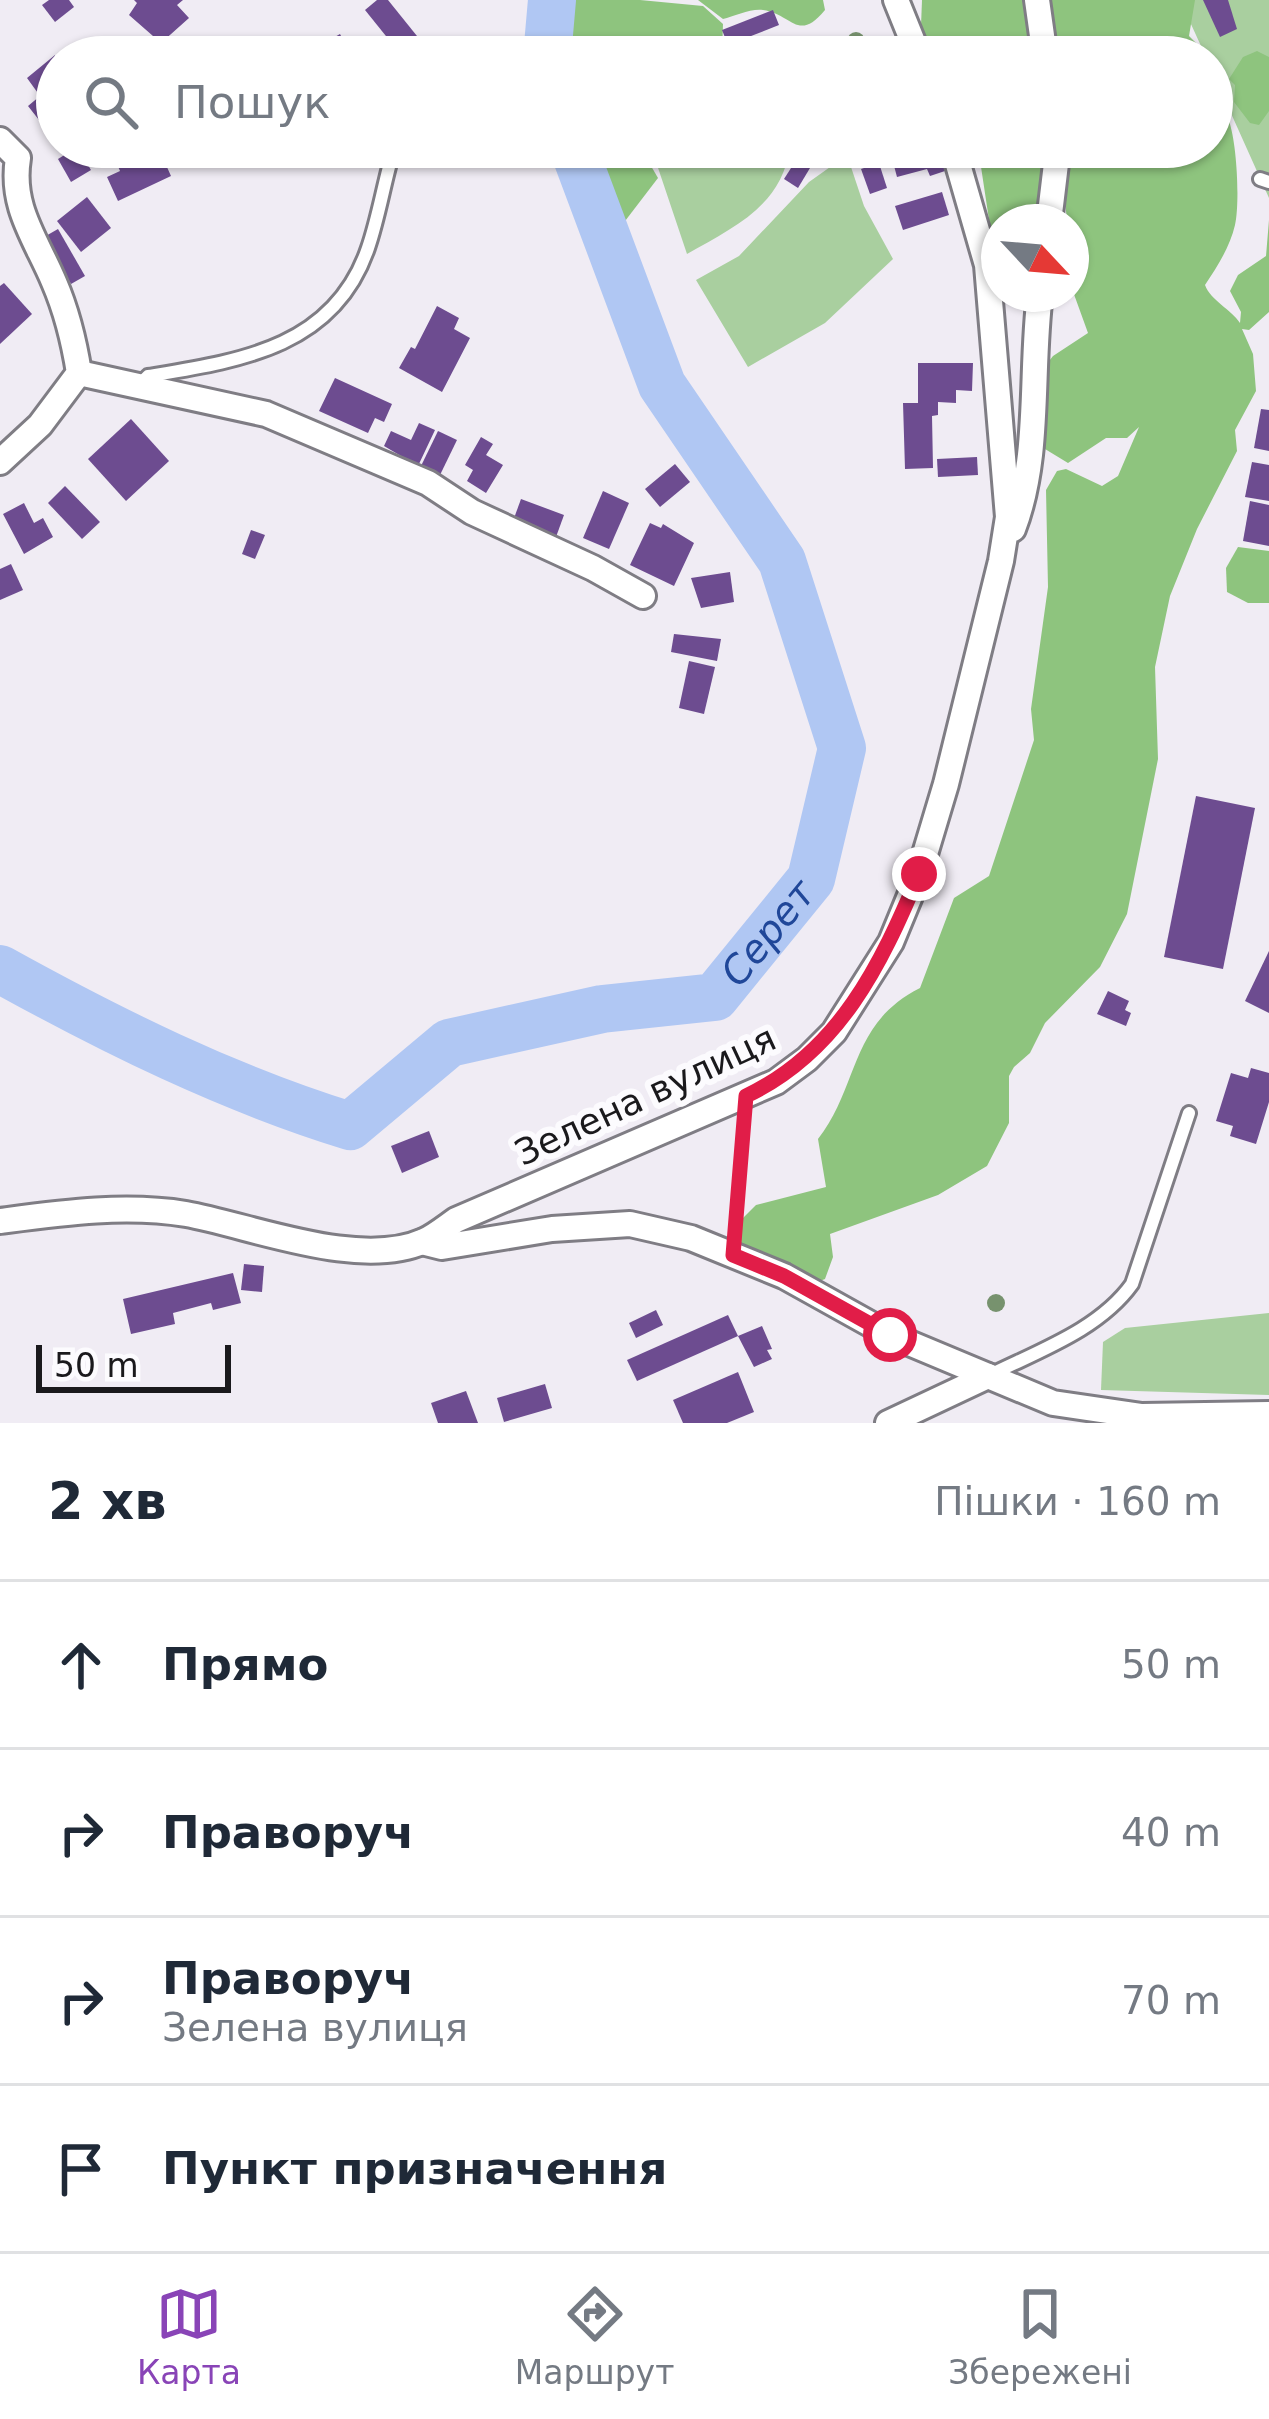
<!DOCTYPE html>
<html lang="uk">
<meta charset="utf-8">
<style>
body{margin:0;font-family:"DejaVu Sans",sans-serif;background:#f6f6f7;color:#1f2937}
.compass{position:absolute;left:981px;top:204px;width:108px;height:108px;border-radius:50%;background:#fff;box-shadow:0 3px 9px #0004;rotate:116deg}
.scale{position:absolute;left:36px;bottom:30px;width:195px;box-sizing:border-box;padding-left:12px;border:6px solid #1a191c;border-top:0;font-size:33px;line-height:42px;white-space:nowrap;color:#1a191c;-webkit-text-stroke:9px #fcfbfe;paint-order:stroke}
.stop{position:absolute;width:36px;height:36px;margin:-27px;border:9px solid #e11d48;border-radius:50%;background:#fff}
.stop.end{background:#e11d48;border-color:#fff;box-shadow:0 3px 12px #0008}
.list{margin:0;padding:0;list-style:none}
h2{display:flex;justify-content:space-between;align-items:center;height:156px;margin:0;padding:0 48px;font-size:51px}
h2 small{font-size:39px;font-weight:400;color:#747a83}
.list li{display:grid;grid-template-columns:78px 1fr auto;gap:36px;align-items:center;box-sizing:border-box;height:168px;padding:0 48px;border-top:3px solid #e0e1e3}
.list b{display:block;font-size:45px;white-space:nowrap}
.list p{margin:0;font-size:39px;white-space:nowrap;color:#747a83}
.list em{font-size:39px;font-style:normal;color:#747a83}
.icon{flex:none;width:66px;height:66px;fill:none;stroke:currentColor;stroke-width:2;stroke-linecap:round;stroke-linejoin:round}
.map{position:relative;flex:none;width:1269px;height:1423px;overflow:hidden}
.search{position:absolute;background:#fff;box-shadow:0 3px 9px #0004;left:36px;right:36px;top:36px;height:132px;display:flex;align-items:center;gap:30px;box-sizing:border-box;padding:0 42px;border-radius:66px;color:#747a83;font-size:45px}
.sheet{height:828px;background:#fff}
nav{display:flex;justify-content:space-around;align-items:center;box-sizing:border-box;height:168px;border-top:3px solid #e0e1e3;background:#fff;font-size:33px;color:#747a83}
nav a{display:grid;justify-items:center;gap:6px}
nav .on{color:#8944b7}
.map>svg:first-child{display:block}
.green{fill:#a9cf9f}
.forest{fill:#8ec47e}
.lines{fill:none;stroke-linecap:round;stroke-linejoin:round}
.river{stroke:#b0c7f3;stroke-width:48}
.building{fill:#6d4c90}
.lane-casing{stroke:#7f7d84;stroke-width:18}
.street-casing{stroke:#7f7d84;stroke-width:30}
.path{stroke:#a3a0a6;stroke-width:4.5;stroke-dasharray:9 9;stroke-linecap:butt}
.lane{stroke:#fff;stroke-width:12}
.street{stroke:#fff;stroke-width:24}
.tree{fill:#77926e}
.route{stroke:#e11d48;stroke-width:15}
.labels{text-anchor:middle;stroke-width:12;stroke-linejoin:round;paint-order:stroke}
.street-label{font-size:36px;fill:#1a191c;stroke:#fcfbfe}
.water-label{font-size:39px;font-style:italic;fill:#204799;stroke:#fcfbfe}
</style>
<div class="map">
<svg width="1269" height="1423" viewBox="0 0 1269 1423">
<rect width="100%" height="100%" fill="#f0ecf4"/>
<g class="green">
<path d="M1180 0H1269V198L1212 71V57H1206Z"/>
<path d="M651 147H790C782 206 734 227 687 254Z"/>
<path d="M847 155 864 206 893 259 825 323 748 367 696 280 739 256 809 182Z"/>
<path d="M1269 1313V1395L1101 1390 1103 1342 1125 1328Z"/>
</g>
<g class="forest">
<path d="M531 0H560L554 57H531Z"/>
<path d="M570 0H640L703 6 723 24 722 53 564 57Z"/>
<path d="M698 0H823L825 10C798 43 792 14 763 10 752 8 734 16 723 19Z"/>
<path d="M922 0H1038L1045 57H935L921 26Z"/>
<path d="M1047 0H1195L1189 36 1210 57H1057Z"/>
<path d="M1257 51 1269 57V111L1259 125 1250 123 1234 102 1235 85 1229 79 1243 57Z"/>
<path d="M1212 67C1216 89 1223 101 1229 121 1237 144 1240 202 1235 225 1230 247 1217 267 1205 285 1211 301 1231 309 1240 323L1241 312 1230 291 1238 275 1266 256 1269 220V312L1249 330 1242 329 1253 354 1256 391 1235 430 1237 451 1197 529 1170 596 1155 667 1158 759 1127 914 1100 967 1045 1023 1030 1053 1014 1067 1009 1076V1123L987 1166 938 1195 830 1234 833 1257 825 1279 804 1287C774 1274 738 1266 731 1230L756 1205 826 1187 818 1139C860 1085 849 1024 920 988L954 898 989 876 1034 740 1031 709 1048 587 1046 490 1057 471 1066 469 1102 486 1118 476 1139 427 1127 438H1106L1068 463 1045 449 1038 430 1035 379 1053 356 1088 333 1071 286V222H1068C1061 194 1071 175 1072 147H1212Z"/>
<path d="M574 147H640L658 178 622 225 610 223 579 169Z"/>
<path d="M978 147H1052L1041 222H999V244L991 233Z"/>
<path d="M1238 547 1269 551V603H1248L1227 592 1226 568Z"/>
</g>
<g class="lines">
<g class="river">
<path d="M547 57 552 0"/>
<path id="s1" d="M0 969C112 1031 227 1088 350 1126L449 1043 602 1009 715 997 811 879 842 748 782 561 662 385 573 147"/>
</g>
</g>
<g class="building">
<path d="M49 0H69L74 7 55 22 42 5Z"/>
<path d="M134 0H183L177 5 189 18 161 43 129 15 137 3Z"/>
<path d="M377 0H388L421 41 402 56 365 10Z"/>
<path d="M1203 0H1228L1237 29 1220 37Z"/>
<path d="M773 10 779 25 728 45 722 30Z"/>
<path d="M340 34 352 57H300Z"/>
<path d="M55 55 57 105 39 120 28 106 40 96 27 78Z"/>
<path d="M77 147 91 170 71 182 58 159Z"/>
<path d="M149 147H158L171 176 118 201 107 177 120 171 116 162Z"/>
<path d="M889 147H929L931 156 940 153 945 171 930 176 927 169 897 177Z"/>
<path d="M800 154 813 163 798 188 784 179Z"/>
<path d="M879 163 887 188 870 194 861 169Z"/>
<path d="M942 192 949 215 903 230 895 206Z"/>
<path d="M87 197 111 228 81 252 57 221Z"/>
<path d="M58 229 85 276 71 284 44 237Z"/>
<path d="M4 283 32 314 0 344V286Z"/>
<path d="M437 306 459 318 454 329 470 338 442 392 399 368 411 347 415 349Z"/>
<path d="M918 363H973L972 391 956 390V403L938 402V415L932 416 933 468 905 469 903 403H918Z"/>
<path d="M335 378 392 404 384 422 375 418 368 433 319 411Z"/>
<path d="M1261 409 1269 410V451L1254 448Z"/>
<path d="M131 419 169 461 126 501 88 459Z"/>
<path d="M419 423 435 430 418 466 384 446 391 431 411 440Z"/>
<path d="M438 431 457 440 440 475 421 466Z"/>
<path d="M481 437 493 444 486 455 503 465 486 493 467 481 473 470 465 465Z"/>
<path d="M977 457 978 475 938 477 937 459Z"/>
<path d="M1252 462 1269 465V501L1245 497Z"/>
<path d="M675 464 690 482 660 507 645 489Z"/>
<path d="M65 486 100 522 82 539 48 503Z"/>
<path d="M603 491 629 503 609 549 583 538Z"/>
<path d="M521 499 564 515 556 537 513 521Z"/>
<path d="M1250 501 1269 505V546L1243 541Z"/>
<path d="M24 503 34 523 43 518 53 537 24 554 3 514Z"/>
<path d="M650 523 661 528 663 524 694 543 674 586 630 565Z"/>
<path d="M251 530 265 535 255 559 242 554Z"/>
<path d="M11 564 23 590 0 600V569Z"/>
<path d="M730 572 734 602 701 608 691 578Z"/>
<path d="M674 634 721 639 717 661 671 652Z"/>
<path d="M689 661 715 667 704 714 679 708Z"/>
<path d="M1196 796 1255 808 1223 969 1164 957Z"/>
<path d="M1269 951V1013L1245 1001Z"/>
<path d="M1108 991 1129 1001 1125 1010 1131 1013 1126 1026 1097 1014Z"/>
<path d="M1251 1068 1269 1073V1102L1256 1144 1230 1136 1233 1126 1216 1121 1231 1073 1248 1078Z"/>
<path d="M429 1131 439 1157 402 1173 391 1146Z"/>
<path d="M244 1264 264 1266 262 1292 241 1290Z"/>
<path d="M233 1273 241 1303 213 1310 211 1303 173 1313 175 1324 131 1334 123 1299Z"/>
<path d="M656 1310 663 1325 636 1338 629 1323Z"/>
<path d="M728 1315 738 1336 637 1381 627 1360Z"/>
<path d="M762 1326 772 1349 767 1350 772 1359 754 1367 738 1336Z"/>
<path d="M738 1372 754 1412 727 1423H683L673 1400Z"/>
<path d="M545 1384 552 1408 504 1422 497 1398Z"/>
<path d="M466 1391 478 1423H438L431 1403Z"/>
</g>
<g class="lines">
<defs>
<g id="lane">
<path d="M1260 179 1269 182"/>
<path d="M138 386 148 376C239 361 334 348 368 248 377 222 382 194 389 167"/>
<path d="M988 1376C1038 1351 1099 1330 1132 1284L1189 1113"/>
</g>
<g id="street">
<path d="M896 0 919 57"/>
<path d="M1037 0 1045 57"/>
<path d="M0 140 18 158C10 207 36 239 54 282 67 312 74 341 79 373L40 425 0 462"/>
<path d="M1049 222 1058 147"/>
<path d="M79 373 266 414 428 483 472 512 593 568 643 596"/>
<path d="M1013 529C1041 456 1030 371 1040 294"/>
<path d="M0 1221C61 1213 124 1204 186 1214 252 1226 359 1270 424 1241 435 1236 446 1227 456 1220L776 1082 807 1059 834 1032 891 942 919 874 946 784 1001 561 1008 517 987 265 953 147"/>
<path d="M422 1242 442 1247 552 1229 630 1224 691 1238 784 1276 890 1335 1053 1403 1142 1416 1269 1414"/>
<path d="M888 1423 988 1376"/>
</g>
</defs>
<use href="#lane" class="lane-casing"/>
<use href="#street" class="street-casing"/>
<path class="path" d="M735 1228 743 1126"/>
<use href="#lane" class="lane"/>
<use href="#street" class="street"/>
</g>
<g class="tree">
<circle cx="856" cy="41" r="9"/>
<circle cx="996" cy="1303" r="9"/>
</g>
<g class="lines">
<path class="route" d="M890 1335 784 1276 733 1255 746 1096C839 1052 881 965 919 874"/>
</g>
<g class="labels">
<g class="street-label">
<text transform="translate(645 1095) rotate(-25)" y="13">Зелена вулиця</text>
</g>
<g class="water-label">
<text dy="14" stroke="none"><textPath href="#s1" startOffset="867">Серет</textPath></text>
</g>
</g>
</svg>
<svg class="compass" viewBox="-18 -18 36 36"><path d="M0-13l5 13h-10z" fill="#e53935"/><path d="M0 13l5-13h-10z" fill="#747a83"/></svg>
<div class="scale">50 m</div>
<div class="stop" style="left:890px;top:1335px"></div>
<div class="stop end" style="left:919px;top:874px"></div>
<div class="search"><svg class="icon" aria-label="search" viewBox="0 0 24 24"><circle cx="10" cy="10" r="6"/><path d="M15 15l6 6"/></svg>Пошук</div>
</div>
<section class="sheet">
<h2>2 хв<small>Пішки · 160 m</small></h2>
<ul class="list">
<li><svg class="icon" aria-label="ahead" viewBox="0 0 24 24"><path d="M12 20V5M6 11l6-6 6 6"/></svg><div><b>Прямо</b></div><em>50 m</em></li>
<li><svg class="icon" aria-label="right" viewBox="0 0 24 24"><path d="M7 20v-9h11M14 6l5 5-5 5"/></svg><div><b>Праворуч</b></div><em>40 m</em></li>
<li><svg class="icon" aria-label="right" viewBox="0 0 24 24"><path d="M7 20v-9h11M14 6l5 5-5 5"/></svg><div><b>Праворуч</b><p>Зелена вулиця</p></div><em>70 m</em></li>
<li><svg class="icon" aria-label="arrive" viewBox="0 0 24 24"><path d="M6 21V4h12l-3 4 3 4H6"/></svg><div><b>Пункт призначення</b></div></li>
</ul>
</section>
<nav>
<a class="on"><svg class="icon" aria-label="map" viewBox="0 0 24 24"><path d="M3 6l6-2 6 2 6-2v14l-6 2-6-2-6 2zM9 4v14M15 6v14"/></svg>Карта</a>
<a><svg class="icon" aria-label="directions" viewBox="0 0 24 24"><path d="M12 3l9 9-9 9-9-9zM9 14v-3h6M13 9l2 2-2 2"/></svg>Маршрут</a>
<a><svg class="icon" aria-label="saved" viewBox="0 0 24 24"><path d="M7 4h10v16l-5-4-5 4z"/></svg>Збережені</a>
</nav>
